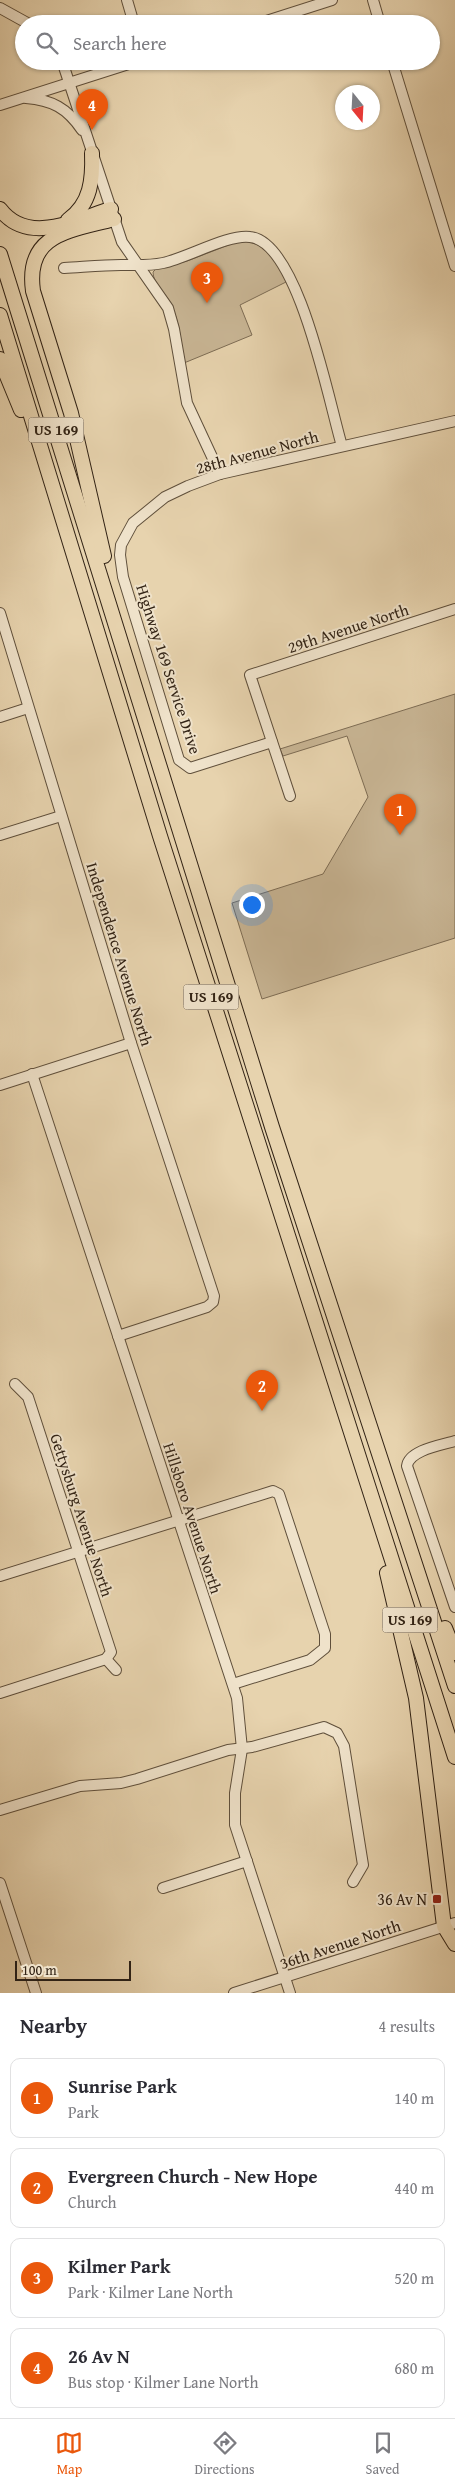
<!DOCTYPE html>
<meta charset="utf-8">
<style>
body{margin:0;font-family:"Gentium Book Plus",serif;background:#f7f7f7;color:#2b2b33}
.compass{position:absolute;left:335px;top:85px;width:45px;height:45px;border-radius:50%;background:#fff;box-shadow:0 1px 4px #0004;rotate:162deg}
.scale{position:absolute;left:15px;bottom:12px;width:116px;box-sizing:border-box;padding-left:5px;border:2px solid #322315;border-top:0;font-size:14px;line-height:18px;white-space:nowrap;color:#322315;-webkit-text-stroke:4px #efe2ca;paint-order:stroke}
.you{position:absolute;left:251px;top:904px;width:18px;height:18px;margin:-12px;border:4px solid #fff;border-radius:50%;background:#1a73e8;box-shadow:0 0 0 8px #1a73e833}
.badge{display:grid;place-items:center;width:32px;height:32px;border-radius:50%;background:#ea580c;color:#fff;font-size:16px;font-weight:700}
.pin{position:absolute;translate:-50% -41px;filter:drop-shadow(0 1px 2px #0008)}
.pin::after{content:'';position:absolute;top:26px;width:18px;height:15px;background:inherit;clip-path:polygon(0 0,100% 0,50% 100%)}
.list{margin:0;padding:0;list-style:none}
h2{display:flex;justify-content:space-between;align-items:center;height:65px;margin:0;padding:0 20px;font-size:21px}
h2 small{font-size:16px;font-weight:400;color:#7c7c81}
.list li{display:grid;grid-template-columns:32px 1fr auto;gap:15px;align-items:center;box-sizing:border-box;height:80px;margin:0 10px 10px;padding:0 10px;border:1px solid #e1e1e2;border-radius:10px}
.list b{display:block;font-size:19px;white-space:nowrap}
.list p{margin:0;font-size:16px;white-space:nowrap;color:#7c7c81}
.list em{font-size:16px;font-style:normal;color:#7c7c81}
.icon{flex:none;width:28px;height:28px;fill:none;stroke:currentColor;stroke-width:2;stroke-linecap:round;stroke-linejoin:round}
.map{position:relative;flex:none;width:455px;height:1993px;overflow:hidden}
.search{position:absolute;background:#fff;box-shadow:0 1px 4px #0004;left:15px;right:15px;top:15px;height:55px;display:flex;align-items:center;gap:12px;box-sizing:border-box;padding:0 18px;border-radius:28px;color:#7c7c81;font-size:19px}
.sheet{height:425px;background:#fff}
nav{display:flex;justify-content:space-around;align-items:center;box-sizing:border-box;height:70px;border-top:1px solid #e1e1e2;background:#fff;font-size:14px;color:#7c7c81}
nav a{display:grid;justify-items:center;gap:2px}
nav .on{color:#ea580c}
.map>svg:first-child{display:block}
.green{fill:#c8b594;stroke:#7d6c54}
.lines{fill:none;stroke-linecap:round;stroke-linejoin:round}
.minor-casing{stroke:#5f4f3b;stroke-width:12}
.highway-casing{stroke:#322315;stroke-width:16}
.minor{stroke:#efe2ca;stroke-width:10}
.highway{stroke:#e7d3ae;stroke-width:14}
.poi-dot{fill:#8f2418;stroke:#efe2ca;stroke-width:2}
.labels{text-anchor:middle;stroke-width:4;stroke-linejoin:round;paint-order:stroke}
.shield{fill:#efe2ca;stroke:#6b5c4b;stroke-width:1}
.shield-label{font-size:15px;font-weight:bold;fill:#322315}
.street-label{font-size:16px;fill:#322315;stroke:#efe2ca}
.poi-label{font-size:16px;fill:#322315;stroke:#efe2ca;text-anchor:end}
</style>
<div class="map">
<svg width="455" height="1993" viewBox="0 0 455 1993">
<rect width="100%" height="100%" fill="#e7d3ae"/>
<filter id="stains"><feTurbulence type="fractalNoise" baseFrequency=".004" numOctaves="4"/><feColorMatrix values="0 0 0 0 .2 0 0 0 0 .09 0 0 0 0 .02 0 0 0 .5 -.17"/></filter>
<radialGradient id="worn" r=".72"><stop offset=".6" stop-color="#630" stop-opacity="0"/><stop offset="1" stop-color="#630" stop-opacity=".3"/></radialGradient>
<g class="green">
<path d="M239 241C265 240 275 262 288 281L240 305 252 335 184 363C181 342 180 322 170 302 165 293 153 283 153 272L156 269 187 261Z"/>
<path d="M455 694V938L262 999 232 903 323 874 368 797 347 736 283 756 280 749Z"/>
</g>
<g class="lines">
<defs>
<g id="minor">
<path d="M127 0 134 24"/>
<path d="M373 0 380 24"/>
<path d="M0 8 29 24"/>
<path d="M257 24 332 0"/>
<path d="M62 61 122 242 168 308 174 329 187 403 220 474"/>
<path d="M392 61 455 266"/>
<path d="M26 98C52 100 67 108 82 130"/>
<path d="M0 105 138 61"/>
<path d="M64 268C83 267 102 265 121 265 135 265 149 266 163 263 187 258 228 234 250 237 299 242 329 403 342 446"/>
<path d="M0 613 131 1043 214 1296 213 1302 207 1307 118 1336"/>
<path d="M0 717 28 708"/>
<path d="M272 742 190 768 179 760 123 577 120 555 121 545 133 523 165 497 188 486 220 474 455 421"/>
<path d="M290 796 250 675 455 609"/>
<path d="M0 835 61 816"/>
<path d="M32 1074 237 1698 242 1749 235 1793V1825L290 1993"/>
<path d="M0 1085 131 1043"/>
<path d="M15 1384 28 1397 111 1652 106 1659"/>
<path d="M455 1441C442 1445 409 1450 407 1466L455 1607"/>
<path d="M0 1576 273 1491 279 1494 325 1634V1648L310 1660 233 1684"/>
<path d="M106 1659 116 1670"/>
<path d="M0 1693 106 1659"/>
<path d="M0 1810 80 1786 121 1783 137 1779 228 1750 252 1747 324 1727 337 1733 344 1746 363 1865 353 1882"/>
<path d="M0 1883 36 1993"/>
<path d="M163 1888 247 1861"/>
<path d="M234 1993 455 1923"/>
</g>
<g id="highway">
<path d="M0 209C28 246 75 220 111 209"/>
<path d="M68 220C91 204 93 179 92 153"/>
<path d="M0 254 272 1127 455 1686"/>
<path d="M0 315 160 836 455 1757"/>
<path d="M0 359 21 410"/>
<path d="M104 556 71 413 33 291C25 233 70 231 114 219"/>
<path d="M387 1573 416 1698 444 1926 455 1944"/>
<path d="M445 1628 455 1653"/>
</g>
</defs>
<use href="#minor" class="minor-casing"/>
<use href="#highway" class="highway-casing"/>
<use href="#minor" class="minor"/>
<use href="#highway" class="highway"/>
</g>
<rect class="poi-dot" x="432" y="1894" width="10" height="10" rx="2.5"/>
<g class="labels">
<g class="shield">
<rect x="28.5" y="417.5" width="55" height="25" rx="4"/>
<rect x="183.5" y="984.5" width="55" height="25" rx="4"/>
<rect x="382.5" y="1607.5" width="55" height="25" rx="4"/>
</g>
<g class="shield-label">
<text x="56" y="435">US 169</text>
<text x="211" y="1002">US 169</text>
<text x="410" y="1625">US 169</text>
</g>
<g class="street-label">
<text transform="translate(257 452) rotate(-15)" y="6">28th Avenue North</text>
<text transform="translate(348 628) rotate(-18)" y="6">29th Avenue North</text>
<text transform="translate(169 669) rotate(72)" y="6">Highway 169 Service Drive</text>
<text transform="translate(120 954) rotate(73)" y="6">Independence Avenue North</text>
<text transform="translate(82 1515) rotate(72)" y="6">Gettysburg Avenue North</text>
<text transform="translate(193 1518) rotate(72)" y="6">Hillsboro Avenue North</text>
<text transform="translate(340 1944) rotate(-18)" y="6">36th Avenue North</text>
</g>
<g class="poi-label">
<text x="427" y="1905">36 Av N</text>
</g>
</g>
<rect width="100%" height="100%" filter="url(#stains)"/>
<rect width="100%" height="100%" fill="url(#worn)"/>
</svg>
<svg class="compass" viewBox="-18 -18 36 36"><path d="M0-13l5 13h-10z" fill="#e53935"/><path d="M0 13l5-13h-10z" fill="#7c7c81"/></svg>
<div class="scale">100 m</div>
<div class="you"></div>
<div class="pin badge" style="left:400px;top:835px">1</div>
<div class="pin badge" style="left:262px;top:1411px">2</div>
<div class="pin badge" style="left:207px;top:303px">3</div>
<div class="pin badge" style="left:92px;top:130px">4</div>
<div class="search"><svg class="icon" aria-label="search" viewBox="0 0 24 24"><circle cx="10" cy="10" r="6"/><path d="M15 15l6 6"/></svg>Search here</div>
</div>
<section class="sheet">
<h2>Nearby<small>4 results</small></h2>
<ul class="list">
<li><span class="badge">1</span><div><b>Sunrise Park</b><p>Park</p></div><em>140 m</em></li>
<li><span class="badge">2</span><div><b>Evergreen Church - New Hope</b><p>Church</p></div><em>440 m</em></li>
<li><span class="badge">3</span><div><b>Kilmer Park</b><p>Park · Kilmer Lane North</p></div><em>520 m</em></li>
<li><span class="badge">4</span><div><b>26 Av N</b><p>Bus stop · Kilmer Lane North</p></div><em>680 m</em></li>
</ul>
</section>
<nav>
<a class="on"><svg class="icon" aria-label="map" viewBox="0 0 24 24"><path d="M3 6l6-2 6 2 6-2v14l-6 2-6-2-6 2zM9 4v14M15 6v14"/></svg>Map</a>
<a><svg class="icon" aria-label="directions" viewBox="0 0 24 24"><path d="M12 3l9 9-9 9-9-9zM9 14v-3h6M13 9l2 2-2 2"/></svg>Directions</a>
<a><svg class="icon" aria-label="saved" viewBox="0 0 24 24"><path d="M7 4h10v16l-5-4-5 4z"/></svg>Saved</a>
</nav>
